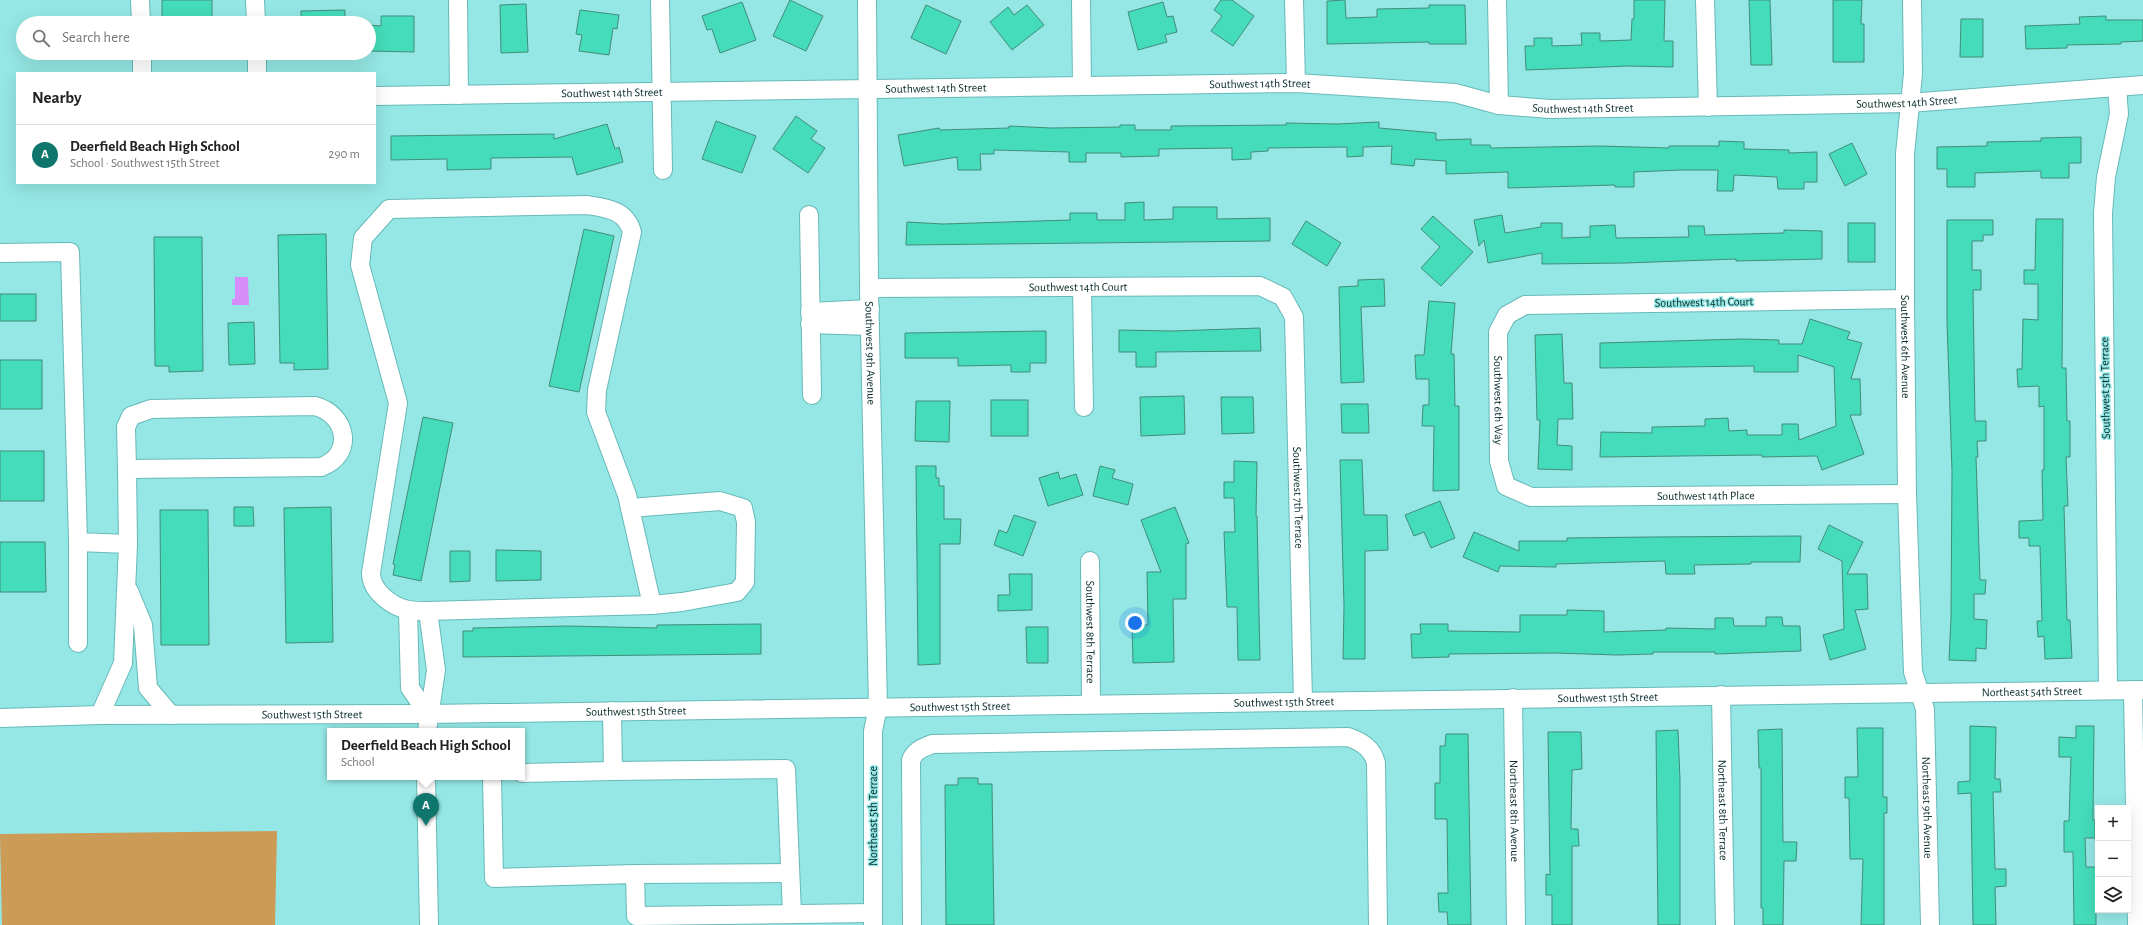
<!DOCTYPE html>
<meta charset="utf-8">
<style>
body{margin:0;font-family:"Alegreya Sans",sans-serif;background:#f6f6f6;color:#222}
.controls{position:absolute;right:12px;bottom:12px;display:grid;overflow:hidden;border-radius:0px;box-shadow:0 4px 16px #0002}
.controls button{width:36px;height:36px;display:grid;place-items:center;padding:0;border:0;border-bottom:1px solid #e0e0e0;background:#fff;color:#222;font:20px sans-serif}
.you{position:absolute;left:1135px;top:623px;width:14px;height:14px;margin:-10px;border:3px solid #fff;border-radius:50%;background:#1a73e8;box-shadow:0 0 0 6px #1a73e833}
.badge{display:grid;place-items:center;width:26px;height:26px;border-radius:50%;background:#0f766e;color:#fff;font-size:13px;font-weight:700}
.pin{position:absolute;translate:-50% -33px;filter:drop-shadow(0 1px 2px #0008)}
.pin::after{content:'';position:absolute;top:21px;width:14px;height:12px;background:inherit;clip-path:polygon(0 0,100% 0,50% 100%)}
.popup{position:absolute;left:327px;top:728px;width:198px;height:52px;box-sizing:border-box;display:grid;place-content:center;border-radius:0px;background:#fff;filter:drop-shadow(0 1px 3px #0005);font-size:13px;white-space:nowrap;color:#767676}
.popup b{font-size:15px;color:#222}
.popup::after{content:'';position:absolute;left:50%;top:100%;margin-left:-8px;border:8px solid transparent;border-top-color:#fff}
.list{margin:0;padding:0;list-style:none}
h2{display:flex;justify-content:space-between;align-items:center;height:52px;margin:0;padding:0 16px;font-size:17px}
h2 small{font-size:13px;font-weight:400;color:#767676}
.list li{display:grid;grid-template-columns:26px 1fr auto;gap:12px;align-items:center;box-sizing:border-box;height:60px;padding:0 16px;border-top:1px solid #e0e0e0}
.list b{display:block;font-size:15px;white-space:nowrap}
.list p{margin:0;font-size:13px;white-space:nowrap;color:#767676}
.list em{font-size:13px;font-style:normal;color:#767676}
.icon{flex:none;width:22px;height:22px;fill:none;stroke:currentColor;stroke-width:2;stroke-linecap:round;stroke-linejoin:round}
.map{position:relative;flex:none;width:2143px;height:925px;overflow:hidden}
.search{position:absolute;background:#fff;box-shadow:0 4px 16px #0002;left:16px;top:16px;width:360px;height:44px;display:flex;align-items:center;gap:10px;box-sizing:border-box;padding:0 14px;border-radius:22px;color:#767676;font-size:15px}
.panel{position:absolute;background:#fff;box-shadow:0 4px 16px #0002;left:16px;top:72px;width:360px;height:112px;border-radius:0px}
.map>svg:first-child{display:block}
.green{fill:#cc9b56}
.water{fill:#d78cfa}
.building{fill:#44dcba;stroke:#428d7a}
.lines{fill:none;stroke-linecap:round;stroke-linejoin:round}
.minor-casing{stroke:#67b9b8;stroke-width:20}
.minor{stroke:#fff;stroke-width:18}
.labels{text-anchor:middle;stroke-width:3;stroke-linejoin:round;paint-order:stroke}
.street-label{font-size:12px;fill:#052a29;stroke:#94e7e5}
</style>
<div class="map">
<svg width="2143" height="925" viewBox="0 0 2143 925">
<rect width="100%" height="100%" fill="#94e7e5"/>
<path class="green" d="M277 831 275 925H2L0 834Z"/>
<path class="water" d="M235 277H248L249 305H232V299H235Z"/>
<g class="building">
<rect x="162" y="0" width="50" height="23"/>
<path d="M790 0 823 16 806 51 773 36Z"/>
<path d="M1221 0H1232L1254 16 1233 46 1211 31 1222 16 1214 10Z"/>
<path d="M1345 0 1346 18 1377 17V9L1429 8V5H1465L1466 44H1429V42L1327 44V1Z"/>
<path d="M1634 0H1665L1664 41H1673V67L1629 66 1526 70 1525 46H1534V38H1552V46L1582 45 1581 33H1600V41L1631 40 1632 19H1634Z"/>
<path d="M1749 0H1770L1772 65H1751Z"/>
<path d="M1833 0H1862L1861 24H1864V62H1833Z"/>
<path d="M742 2 756 40 720 53 712 29 707 30 702 16Z"/>
<path d="M1163 2 1167 17 1173 16 1177 32 1165 35 1167 42 1138 50 1128 12Z"/>
<path d="M526 4 528 52 501 53 500 5Z"/>
<path d="M926 5 961 21 946 54 911 38Z"/>
<path d="M1027 5 1044 25 1012 50 990 22 1008 7 1014 15Z"/>
<path d="M345 10V23H301V11Z"/>
<path d="M580 10 619 15 617 29 613 28 609 55 579 51 582 35 576 34Z"/>
<path d="M381 16H414V52L369 51V25L381 26Z"/>
<path d="M2106 16V20H2143V41L2121 42V44L2067 45V48L2026 49 2025 26 2080 24 2079 17Z"/>
<path d="M1961 19H1983V57H1960Z"/>
<path d="M796 116 817 131 811 139 825 148 808 173 773 149Z"/>
<path d="M716 121 756 136 742 173 702 159Z"/>
<path d="M1379 122V128L1436 133V140L1471 139V145H1490L1491 148 1600 146 1669 148V146H1719V141L1744 142V149L1789 150V153L1817 152V182H1804V189H1778L1777 177 1734 175 1733 191H1717L1718 170H1680L1634 172V187H1615V185L1508 188V172L1446 174V161L1415 159 1414 166 1391 164 1392 146 1363 147V156L1347 157V147L1268 148V151L1251 152V159L1232 160V148L1159 149V156L1121 157V153H1086V162H1069V152L994 150V154H980L981 170H958L957 157 904 166 898 135 939 128 940 130 1009 128V126L1051 128 1120 127V125H1135V130H1171V126L1286 125V123L1337 124Z"/>
<path d="M607 124 615 149 619 147 623 162 577 175 572 157 491 158V169L447 170V159L391 160V136L554 134V139Z"/>
<path d="M2081 137V163H2069V178H2041V171L1975 173V187H1947V169H1937V147L1987 146V142L2041 141V138Z"/>
<path d="M1852 143 1867 174 1845 186 1829 154Z"/>
<path d="M1144 202V220L1173 219V207H1217V219L1270 218V241L906 245 907 222 943 224 1070 220V213H1097V220H1125V203Z"/>
<path d="M1502 215 1505 233 1541 227V223H1562V238L1590 237V226L1615 225 1616 238 1689 237 1688 226H1704L1705 235 1784 233V230L1822 231V259L1736 261V259L1626 263 1542 264V253L1488 263 1484 240 1479 246 1474 220Z"/>
<path d="M1433 216 1473 252 1441 286 1421 268 1440 247 1421 229Z"/>
<path d="M2036 219H2063L2062 368H2066L2067 421H2070V457H2066L2068 506H2064L2067 620H2070L2072 658 2045 659 2044 636 2038 637 2037 621H2042L2040 546H2029V538H2019V521L2043 520 2042 470H2044V406L2039 407V386L2018 387 2017 369H2022L2023 319 2038 320V284H2024V270H2035Z"/>
<path d="M1947 220H1993V235H1983V241H1972V270H1981V290H1973L1975 421H1986V441H1977L1978 457H1976L1980 580H1986L1985 594H1974V619L1987 620 1986 649 1976 648V661L1949 660 1951 618 1952 471 1947 321Z"/>
<path d="M1306 221 1341 243 1327 266 1292 244Z"/>
<rect x="1848" y="223" width="27" height="39"/>
<path d="M584 229 614 236 579 392 549 386Z"/>
<path d="M326 234 328 369 294 370V363H280L278 235Z"/>
<path d="M154 237H202L203 371 169 372V366H155Z"/>
<path d="M1384 279 1385 306 1361 307 1364 382 1341 383 1339 287 1358 286V280Z"/>
<rect x="0" y="294" width="36" height="27"/>
<path d="M1429 301 1455 303 1451 354H1454L1455 406H1459V490L1433 491 1434 426H1422L1423 405H1429V379H1416L1415 355H1424Z"/>
<path d="M1810 319 1850 332 1847 339 1862 343 1851 379H1860L1861 415H1850L1864 454 1822 470 1817 456 1762 457V455L1600 457 1601 432 1652 433V427L1705 426V419L1728 418 1729 431 1747 430V435H1782V424H1798L1799 440 1836 426 1834 367 1798 355V372H1754V366L1600 368V343L1742 339 1779 340V344H1802Z"/>
<path d="M254 322 255 364 229 365 228 323Z"/>
<path d="M1260 328 1261 351 1156 352V367H1136V352H1119V330L1172 331Z"/>
<path d="M1046 331V363H1030V372H1011V365L958 366V358H905V333Z"/>
<path d="M1562 334 1564 383H1572L1573 419H1558L1557 445 1572 446V470L1538 469 1540 420H1537L1535 335Z"/>
<rect x="0" y="360" width="42" height="49"/>
<path d="M1184 396 1185 434 1141 436 1140 397Z"/>
<path d="M1221 397H1253L1254 433 1222 434Z"/>
<rect x="991" y="400" width="37" height="36"/>
<path d="M916 401H950L949 442 915 441Z"/>
<path d="M1341 404H1368L1369 433H1342Z"/>
<path d="M423 417 453 423 421 581 393 575 395 565 393 564Z"/>
<rect x="0" y="451" width="44" height="50"/>
<path d="M1340 460H1362L1364 515H1387L1388 550 1365 551V659H1343L1344 606Z"/>
<path d="M1234 461 1257 462 1256 516H1257L1260 660H1238L1237 607H1227L1224 532H1235L1234 498H1224V482H1234Z"/>
<path d="M916 466H936V478H939V486H944V519H961L960 544H940V664L918 665Z"/>
<path d="M1100 466 1115 470 1112 478 1133 484 1128 505 1093 496Z"/>
<path d="M1058 472 1060 479 1076 474 1083 495 1048 506 1039 478Z"/>
<path d="M1440 501 1455 538 1431 548 1424 532 1414 536 1405 515Z"/>
<path d="M234 507H253L254 526H234Z"/>
<path d="M331 507 333 642 286 643 284 508Z"/>
<path d="M1175 507 1189 543 1186 544V599H1173L1174 662 1133 663 1132 625H1148L1147 572H1161L1141 520Z"/>
<path d="M160 510H208L209 645H161Z"/>
<path d="M1014 515 1036 522 1023 556 994 545 999 530 1007 533Z"/>
<path d="M1829 525 1863 542 1847 574H1867L1868 609 1855 610 1866 649 1830 660 1823 635 1844 629 1842 561 1818 549Z"/>
<path d="M1474 532 1519 551V541H1567V538L1652 537 1801 536 1800 562H1751V564L1694 565 1695 574H1666L1665 561 1556 564V567L1500 566 1498 572 1463 557Z"/>
<path d="M0 542H45L46 592H0Z"/>
<path d="M496 550 541 551V580L496 581Z"/>
<path d="M450 551H470V581L450 582Z"/>
<path d="M1009 574H1032V610L998 611V595H1010Z"/>
<path d="M1567 610 1604 611V632L1666 630V628L1715 629V618H1733L1734 626H1766V617H1782L1783 626H1800L1801 651 1715 654V652H1653V654L1617 655 1555 653 1449 654V657L1412 658 1411 634H1421L1420 624H1448V631L1520 632V615H1567Z"/>
<path d="M761 624V654L463 657V631H473V628L567 626 657 628V625Z"/>
<path d="M1026 627H1048V663H1027Z"/>
<path d="M1970 726 1996 727 1995 779H2000L2001 792H1993L1995 869H2006V886L1995 887 1996 925H1973L1971 793 1958 794V782L1970 781Z"/>
<path d="M2076 726H2094L2093 820H2095V838H2085L2086 867H2096V925H2074L2073 852H2064V821H2069L2071 757H2059V737L2076 738Z"/>
<path d="M1857 728H1883V797H1887V813H1884V925H1861L1863 859H1850L1849 798H1845V777H1858Z"/>
<path d="M1782 729 1783 842H1797L1796 861H1784L1783 925H1763V908H1761V768H1759L1758 730Z"/>
<path d="M1678 730 1680 780V925H1658L1656 731Z"/>
<path d="M1548 732H1581L1582 769 1572 770 1571 829H1578L1579 846H1572V925H1552V895H1546V874L1550 875Z"/>
<path d="M1446 734H1468L1471 925H1448L1447 912H1439L1438 893H1448L1447 819H1435V783H1440V746H1445Z"/>
<path d="M958 778H978V784H992L994 925H946L945 785H958Z"/>
</g>
<g class="lines">
<defs>
<g id="minor">
<path d="M140 0 141 23"/>
<path d="M255 0 256 23"/>
<path d="M458 0 459 95"/>
<path d="M660 0 663 170"/>
<path id="s1" d="M867 0 869 288 878 707 873 731V925"/>
<path d="M1081 0 1082 86"/>
<path d="M1294 0 1296 83"/>
<path d="M1497 0 1499 105"/>
<path d="M1705 0 1708 107"/>
<path id="s2" d="M1912 0 1913 74 1905 154V299L1907 494 1913 672 1925 709 1930 925"/>
<path d="M142 53V73"/>
<path d="M257 53V73"/>
<path id="s3" d="M375 96 1296 83 1455 93 1499 105 1550 109 1909 103 2143 85"/>
<path d="M587 205C607 208 626 210 632 232L597 390 596 412 627 495 652 605 428 611C422 611 415 611 409 610 392 607 371 591 371 573L398 403 360 265 363 238 389 209Z"/>
<path d="M809 215 812 395"/>
<path d="M0 253 70 252 78 542 128 544 123 663 100 715"/>
<path d="M1082 287 1084 407"/>
<path id="s4" d="M869 288 1260 286 1283 297 1294 317 1303 701"/>
<path id="s5" d="M1905 299 1525 305 1507 315 1498 332 1499 461 1506 486 1531 497 1907 494"/>
<path d="M810 312 870 309"/>
<path d="M810 324 870 326"/>
<path d="M127 469 126 427 131 416 151 409 315 406C347 414 355 455 321 467L127 469 128 544"/>
<path d="M630 508 720 501 743 508 746 522 745 582 737 592 682 602 652 605"/>
<path d="M78 542V643"/>
<path id="s6" d="M1090 561 1091 703"/>
<path d="M129 591 143 625 148 688 171 715"/>
<path d="M408 610 410 688 428 714"/>
<path d="M2108 690 2103 213 2106 177 2119 114 2117 87"/>
<path d="M2133 690 2137 925"/>
<path id="s7" d="M1721 695 1725 925"/>
<path id="s8" d="M1513 698 1516 925"/>
<path id="s9" d="M0 718 100 715 428 714 2143 690"/>
<path d="M427 731 436 670 428 611"/>
<path d="M613 771 786 769 792 914"/>
<path d="M522 773 613 771 612 711"/>
<path d="M426 777 429 925"/>
<path d="M492 777 494 878 635 874 636 916 873 913"/>
<path d="M635 874 790 873"/>
<path d="M912 925 911 760C915 750 923 748 932 744L1348 737C1362 742 1372 748 1376 763L1378 925"/>
</g>
</defs>
<use href="#minor" class="minor-casing"/>
<use href="#minor" class="minor"/>
</g>
<g class="labels">
<g class="street-label">
<text dy="4" stroke="none"><textPath href="#s3" startOffset="885">Southwest 14th Street</textPath></text>
<text dy="4" stroke="none"><textPath href="#s3" startOffset="561">Southwest 14th Street</textPath></text>
<text dy="4" stroke="none"><textPath href="#s3" startOffset="237">Southwest 14th Street</textPath></text>
<text dy="4" stroke="none"><textPath href="#s3" startOffset="1534">Southwest 14th Street</textPath></text>
<text dy="4" stroke="none"><textPath href="#s3" startOffset="1210">Southwest 14th Street</textPath></text>
<text dy="4" stroke="none"><textPath href="#s4" startOffset="209">Southwest 14th Court</textPath></text>
<text transform="translate(1704 302) rotate(-1)" y="4">Southwest 14th Court</text>
<text dy="4" stroke="none"><textPath href="#s2" startOffset="347">Southwest 6th Avenue</textPath></text>
<text dy="4" stroke="none"><textPath href="#s1" startOffset="353">Southwest 9th Avenue</textPath></text>
<text transform="translate(2105 388) rotate(-91)" y="4">Southwest 5th Terrace</text>
<text dy="4" stroke="none"><textPath href="#s5" startOffset="488">Southwest 6th Way</textPath></text>
<text dy="4" stroke="none"><textPath href="#s5" startOffset="777">Southwest 14th Place</textPath></text>
<text dy="4" stroke="none"><textPath href="#s4" startOffset="620">Southwest 7th Terrace</textPath></text>
<text dy="4" stroke="none"><textPath href="#s6" startOffset="71">Southwest 8th Terrace</textPath></text>
<text dy="4" stroke="none"><textPath href="#s9" startOffset="2032">Northeast 54th Street</textPath></text>
<text dy="4" stroke="none"><textPath href="#s9" startOffset="1608">Southwest 15th Street</textPath></text>
<text dy="4" stroke="none"><textPath href="#s9" startOffset="1284">Southwest 15th Street</textPath></text>
<text dy="4" stroke="none"><textPath href="#s9" startOffset="960">Southwest 15th Street</textPath></text>
<text dy="4" stroke="none"><textPath href="#s9" startOffset="636">Southwest 15th Street</textPath></text>
<text dy="4" stroke="none"><textPath href="#s9" startOffset="312">Southwest 15th Street</textPath></text>
<text dy="4" stroke="none"><textPath href="#s2" startOffset="810">Northeast 9th Avenue</textPath></text>
<text dy="4" stroke="none"><textPath href="#s7" startOffset="115">Northeast 8th Terrace</textPath></text>
<text dy="4" stroke="none"><textPath href="#s8" startOffset="113">Northeast 8th Avenue</textPath></text>
<text transform="translate(873 816) rotate(-90)" y="4">Northeast 5th Terrace</text>
</g>
</g>
</svg>
<div class="controls">
<button>+</button>
<button>−</button>
<button><svg class="icon" aria-label="layers" viewBox="0 0 24 24"><path d="M12 4l9 5-9 5-9-5zM3 14l9 5 9-5"/></svg></button>
</div>
<div class="you"></div>
<div class="pin badge" style="left:426px;top:826px">A</div>
<div class="popup"><b>Deerfield Beach High School</b>School</div>
<div class="search"><svg class="icon" aria-label="search" viewBox="0 0 24 24"><circle cx="10" cy="10" r="6"/><path d="M15 15l6 6"/></svg>Search here</div>
<section class="panel">
<h2>Nearby<small></small></h2>
<ul class="list">
<li><span class="badge">A</span><div><b>Deerfield Beach High School</b><p>School · Southwest 15th Street</p></div><em>290 m</em></li>
</ul>
</section>
</div>
